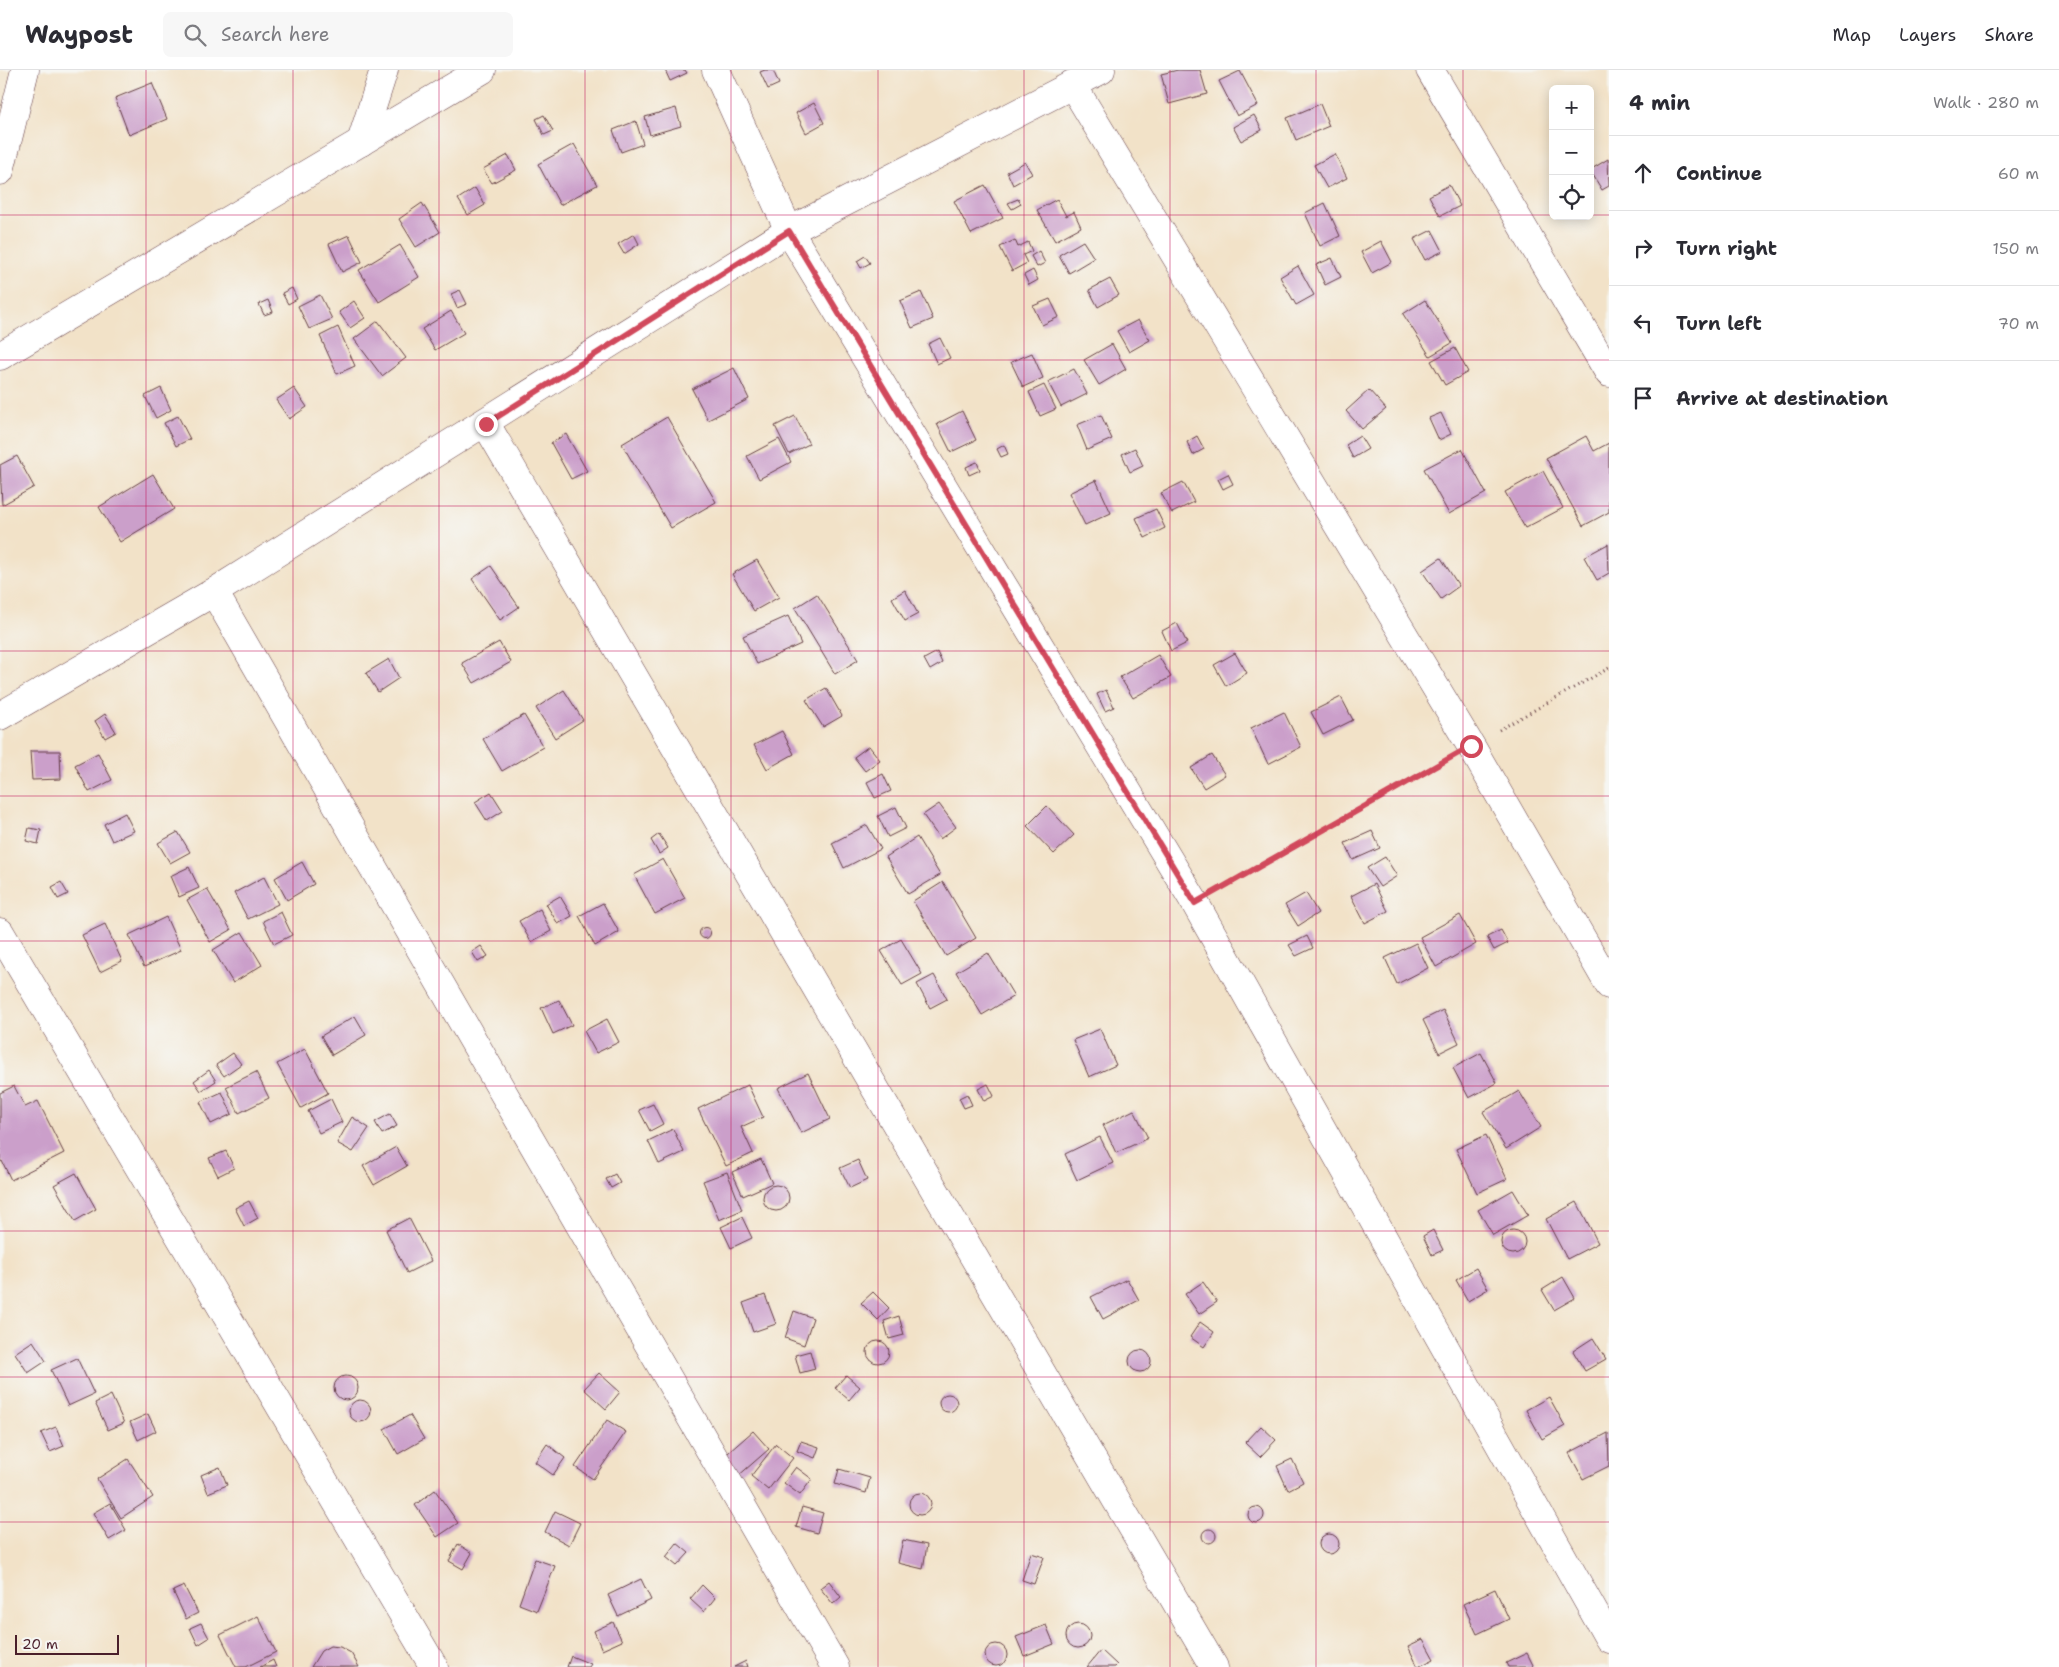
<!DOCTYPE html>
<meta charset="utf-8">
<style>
body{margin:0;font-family:"Shantell Sans",sans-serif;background:#f7f7f7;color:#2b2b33}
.controls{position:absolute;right:15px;top:15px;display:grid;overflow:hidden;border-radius:8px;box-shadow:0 2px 12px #0003}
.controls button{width:45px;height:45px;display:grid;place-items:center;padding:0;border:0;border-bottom:1px solid #e1e1e2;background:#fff;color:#2b2b33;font:25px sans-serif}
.scale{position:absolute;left:15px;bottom:12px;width:104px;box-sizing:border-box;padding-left:5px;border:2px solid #4a1f2b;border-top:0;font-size:14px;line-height:18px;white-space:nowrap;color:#4a1f2b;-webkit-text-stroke:4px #f6f6f2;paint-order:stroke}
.stop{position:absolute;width:15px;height:15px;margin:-11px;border:4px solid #d1495b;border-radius:50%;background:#fff}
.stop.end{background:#d1495b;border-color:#fff;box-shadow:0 1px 5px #0008}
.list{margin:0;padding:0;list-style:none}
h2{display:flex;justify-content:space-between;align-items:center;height:65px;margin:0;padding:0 20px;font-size:21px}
h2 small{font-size:16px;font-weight:400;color:#7c7c81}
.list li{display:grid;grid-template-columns:32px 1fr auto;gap:15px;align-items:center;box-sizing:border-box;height:75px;padding:0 20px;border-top:1px solid #e1e1e2}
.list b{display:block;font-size:19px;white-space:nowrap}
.list em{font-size:16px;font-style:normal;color:#7c7c81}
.icon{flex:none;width:28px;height:28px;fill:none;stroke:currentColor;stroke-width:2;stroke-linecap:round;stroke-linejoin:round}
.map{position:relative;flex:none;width:1609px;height:1597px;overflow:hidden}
header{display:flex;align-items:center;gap:30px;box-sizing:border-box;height:70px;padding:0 25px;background:#fff;border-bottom:1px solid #e1e1e2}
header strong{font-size:24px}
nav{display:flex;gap:28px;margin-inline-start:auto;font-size:18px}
.search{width:350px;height:45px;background:#f7f7f7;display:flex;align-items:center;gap:12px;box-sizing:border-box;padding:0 18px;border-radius:8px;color:#7c7c81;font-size:19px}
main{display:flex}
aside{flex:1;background:#fff}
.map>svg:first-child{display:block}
.building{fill:#cb9fca}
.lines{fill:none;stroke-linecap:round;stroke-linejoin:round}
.minor-casing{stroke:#633c43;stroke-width:29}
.tertiary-casing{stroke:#633c43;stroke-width:29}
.path{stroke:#633c43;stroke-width:3;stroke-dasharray:1 4;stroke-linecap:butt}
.minor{stroke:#fff;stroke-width:28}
.tertiary{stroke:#fff;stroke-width:28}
.route{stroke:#d1495b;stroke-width:6}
.grid{fill:none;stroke:#c2185b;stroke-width:1;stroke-opacity:0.55}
</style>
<header>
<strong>Waypost</strong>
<div class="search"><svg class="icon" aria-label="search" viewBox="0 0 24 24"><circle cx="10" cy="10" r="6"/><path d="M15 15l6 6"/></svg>Search here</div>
<nav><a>Map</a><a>Layers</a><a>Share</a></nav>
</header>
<main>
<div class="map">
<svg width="1609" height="1597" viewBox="0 0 1609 1597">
<rect width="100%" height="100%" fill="#f6f6f2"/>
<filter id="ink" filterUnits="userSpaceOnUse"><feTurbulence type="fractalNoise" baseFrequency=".02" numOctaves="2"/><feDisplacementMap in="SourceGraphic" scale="10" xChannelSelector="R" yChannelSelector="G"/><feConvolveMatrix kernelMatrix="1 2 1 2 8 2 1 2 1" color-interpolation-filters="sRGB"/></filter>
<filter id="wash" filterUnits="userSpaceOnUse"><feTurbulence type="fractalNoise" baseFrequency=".0096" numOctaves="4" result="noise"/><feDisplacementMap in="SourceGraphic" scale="20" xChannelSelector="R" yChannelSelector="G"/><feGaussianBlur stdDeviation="1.12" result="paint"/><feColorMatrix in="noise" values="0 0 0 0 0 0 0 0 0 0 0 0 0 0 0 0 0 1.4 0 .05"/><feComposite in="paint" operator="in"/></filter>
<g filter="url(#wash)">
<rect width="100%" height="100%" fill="#f2e2c8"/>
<g id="blocks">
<g class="building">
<path d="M665 0H685L687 3 670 11Z"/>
<path d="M765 0H773L779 14 768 19 760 2Z"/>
<path d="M1178 0H1200L1207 24 1169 34 1161 4Z"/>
<path d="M1240 1 1258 35 1237 46 1219 11Z"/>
<path d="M152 13 167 49 129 65 115 28Z"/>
<path d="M814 33 824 53 806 63 796 43Z"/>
<path d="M1320 34 1329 56 1296 70 1287 48Z"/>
<path d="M676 38 681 56 650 65 645 47Z"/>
<path d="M544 45 553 61 544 65 536 49Z"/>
<path d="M1254 45 1262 60 1241 71 1233 57Z"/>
<path d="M636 51 643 74 621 82 613 60Z"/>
<path d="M574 74 597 115 560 135 538 94Z"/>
<path d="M1335 84 1347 108 1327 118 1314 95Z"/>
<path d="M508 85 516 100 492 113 483 99Z"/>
<path d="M1608 89 1609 116 1602 120 1590 100Z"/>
<path d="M1025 92 1032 104 1013 115 1007 102Z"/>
<path d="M985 115 1003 148 971 164 954 131Z"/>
<path d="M1449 115 1460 136 1440 146 1429 126Z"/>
<path d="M475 118 485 135 468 145 458 129Z"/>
<path d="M1018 129 1021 134 1012 139 1008 133Z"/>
<path d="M1057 129 1066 146 1074 142 1081 157 1055 171 1037 140Z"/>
<path d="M422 133 440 162 416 177 399 149Z"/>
<path d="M1325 133 1340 166 1320 176 1305 143Z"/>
<path d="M1432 160 1443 181 1425 190 1414 169Z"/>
<path d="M634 164 639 174 624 184 618 174Z"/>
<path d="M349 165 362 192 342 202 329 174Z"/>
<path d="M1015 170 1018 177 1028 172 1032 181 1023 185 1027 193 1012 201 1000 177Z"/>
<path d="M1083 171 1094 188 1069 203 1059 185Z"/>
<path d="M1381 171 1392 192 1372 203 1361 182Z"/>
<path d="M400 175 419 207 379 232 359 200Z"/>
<path d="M1039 181 1045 193 1037 197 1031 186Z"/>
<path d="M865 186 870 193 861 198 857 191Z"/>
<path d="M1332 188 1341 207 1325 215 1316 195Z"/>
<path d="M1298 196 1314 225 1296 235 1280 207Z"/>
<path d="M1033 200 1038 210 1029 215 1024 205Z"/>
<path d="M1110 209 1119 225 1098 237 1089 220Z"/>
<path d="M292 218 297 229 288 234 282 223Z"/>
<path d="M460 220 467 234 457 238 451 224Z"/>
<path d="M921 222 933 249 912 258 900 231Z"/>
<path d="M320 225 332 249 309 259 298 236Z"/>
<path d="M1050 229 1059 247 1042 255 1033 236Z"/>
<path d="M268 230 273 242 264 245 259 234Z"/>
<path d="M1425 230 1452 273 1430 286 1403 244Z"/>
<path d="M354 231 365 248 350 258 339 242Z"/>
<path d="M451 241 464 263 435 280 422 259Z"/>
<path d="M1138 250 1150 270 1129 282 1117 261Z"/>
<path d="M378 251 406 288 382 306 354 269Z"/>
<path d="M338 257 355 296 337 304 320 266Z"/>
<path d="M940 268 950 288 937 294 928 274Z"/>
<path d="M1112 274 1126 299 1099 315 1084 290Z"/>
<path d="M1455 278 1468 302 1445 315 1431 291Z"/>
<path d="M1032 283 1043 308 1023 317 1011 292Z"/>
<path d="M734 298 749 329 708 350 692 319Z"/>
<path d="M1074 299 1087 324 1061 337 1048 312Z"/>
<path d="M1044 315 1056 339 1040 346 1029 322Z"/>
<path d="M161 318 171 340 156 348 145 326Z"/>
<path d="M294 318 307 337 289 349 276 330Z"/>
<path d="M1369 320 1386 339 1362 359 1346 341Z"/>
<path d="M962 341 976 370 951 382 937 354Z"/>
<path d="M1441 343 1451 364 1439 370 1429 348Z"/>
<path d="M1101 345 1112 369 1087 380 1077 355Z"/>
<path d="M178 346 190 369 176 376 164 353Z"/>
<path d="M795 346 809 374 789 384 775 356Z"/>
<path d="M667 347 716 432 671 458 622 374Z"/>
<path d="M566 364 587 401 571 409 551 373Z"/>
<path d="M1197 366 1204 379 1193 385 1187 372Z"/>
<path d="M1360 366 1368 379 1353 388 1346 375Z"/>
<path d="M1586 366 1594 381 1609 373V442L1583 456 1546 388Z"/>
<path d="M779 369 791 392 759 409 747 386Z"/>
<path d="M1004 375 1008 384 1001 387 997 379Z"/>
<path d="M1135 378 1143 396 1130 402 1122 384Z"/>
<path d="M1462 379 1486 423 1449 444 1424 399Z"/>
<path d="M17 386 34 417 2 435 0 395Z"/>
<path d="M977 392 980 400 969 405 966 397Z"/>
<path d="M1543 401 1563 438 1525 458 1505 422Z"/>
<path d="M153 404 174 439 120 472 99 437Z"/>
<path d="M1228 404 1233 414 1223 419 1218 409Z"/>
<path d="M1096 410 1111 443 1085 455 1069 423Z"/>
<path d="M1183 412 1194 432 1172 443 1161 423Z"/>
<path d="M1156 439 1165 458 1145 468 1136 448Z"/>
<path d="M1608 474 1609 503 1597 510 1584 487Z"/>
<path d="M1441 488 1459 516 1441 529 1422 501Z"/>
<path d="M757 490 779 527 754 541 732 504Z"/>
<path d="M491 496 519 537 500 550 472 509Z"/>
<path d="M905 520 918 544 905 551 892 528Z"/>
<path d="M817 524 858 590 835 604 795 538Z"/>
<path d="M788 546 801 574 757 594 743 566Z"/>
<path d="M1177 553 1187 573 1171 581 1162 561Z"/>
<path d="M499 572 511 592 474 613 462 593Z"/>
<path d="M937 582 942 593 930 600 924 589Z"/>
<path d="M1235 583 1247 603 1226 616 1214 595Z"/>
<path d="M1158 585 1171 607 1133 628 1120 607Z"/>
<path d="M389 589 399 608 378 622 366 603Z"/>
<path d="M826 618 842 646 823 657 806 630Z"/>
<path d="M564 620 583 650 555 668 536 638Z"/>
<path d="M1106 620 1114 637 1105 641 1097 624Z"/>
<path d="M1341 627 1353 650 1323 665 1311 642Z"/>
<path d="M1284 642 1301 677 1268 694 1251 658Z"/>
<path d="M105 644 116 662 105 668 95 651Z"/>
<path d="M524 645 543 677 502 701 483 669Z"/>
<path d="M782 661 794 684 767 699 754 675Z"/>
<path d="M869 676 880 690 865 701 854 687Z"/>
<path d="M30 681H60L61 709 32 710Z"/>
<path d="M98 683 112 710 89 722 75 695Z"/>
<path d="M1212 685 1225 705 1204 718 1191 698Z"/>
<path d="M883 704 891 721 875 728 867 712Z"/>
<path d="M491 722 503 741 487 751 475 732Z"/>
<path d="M939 734 956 757 940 769 923 745Z"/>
<path d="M1047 736 1074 765 1054 784 1027 756Z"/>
<path d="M896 737 906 758 888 767 878 746Z"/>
<path d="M125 743 134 761 112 771 104 754Z"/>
<path d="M867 755 881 779 844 798 832 773Z"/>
<path d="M29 758 41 760 38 774 26 771Z"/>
<path d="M1372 761 1380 778 1353 790 1345 773Z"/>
<path d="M178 762 190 782 170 793 158 773Z"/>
<path d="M659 764 668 778 659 784 651 770Z"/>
<path d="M917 767 940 805 908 824 886 787Z"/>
<path d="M1385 787 1397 806 1380 817 1367 798Z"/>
<path d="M663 789 685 828 655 844 634 805Z"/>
<path d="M302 792 314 814 287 830 275 808Z"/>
<path d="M189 797 199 818 179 827 170 806Z"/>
<path d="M264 807 278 834 248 849 234 823Z"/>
<path d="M61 812 68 824 58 829 52 817Z"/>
<path d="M943 812 976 868 946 886 913 831Z"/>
<path d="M1374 814 1388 841 1365 853 1351 826Z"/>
<path d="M207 819 231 860 210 872 187 830Z"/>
<path d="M1306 823 1318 843 1298 856 1285 835Z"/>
<path d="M560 826 572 846 558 854 546 834Z"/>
<path d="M603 833 619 862 595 876 579 846Z"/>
<path d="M540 839 551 861 531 872 519 851Z"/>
<path d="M281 842 292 865 274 874 263 851Z"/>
<path d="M1460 845 1476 874 1436 897 1420 867Z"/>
<path d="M166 847 181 880 144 897 129 865Z"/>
<path d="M105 854 122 891 100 902 82 865Z"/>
<circle cx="705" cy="863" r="5.5"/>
<path d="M1501 860 1508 873 1494 880 1487 867Z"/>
<path d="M242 862 262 895 233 913 213 880Z"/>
<path d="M1307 866 1313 878 1296 886 1289 875Z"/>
<path d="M901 869 922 904 902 915 881 881Z"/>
<path d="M1416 873 1428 898 1397 914 1385 888Z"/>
<path d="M481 876 488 886 478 892 472 882Z"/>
<path d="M988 883 1014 926 982 945 956 902Z"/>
<path d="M934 905 947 929 930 938 917 914Z"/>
<path d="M559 930 572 955 553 964 541 938Z"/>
<path d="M1443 940 1459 973 1439 983 1423 950Z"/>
<path d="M355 946 366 965 332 985 321 966Z"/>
<path d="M607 949 619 972 596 983 584 961Z"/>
<path d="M1100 959 1116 995 1089 1007 1073 970Z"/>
<path d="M305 979 328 1023 301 1038 277 994Z"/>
<path d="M233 983 241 994 224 1006 216 995Z"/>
<path d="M1481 983 1497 1013 1469 1028 1453 998Z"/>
<path d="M209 1000 216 1011 201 1021 194 1011Z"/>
<path d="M256 1002 269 1028 239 1043 226 1017Z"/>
<path d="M808 1003 830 1049 801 1063 778 1018Z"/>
<path d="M988 1014 994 1026 984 1031 978 1019Z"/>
<path d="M748 1015 763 1047 741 1057 753 1083 726 1096 698 1039Z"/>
<path d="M14 1016 25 1037 38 1031 64 1083 11 1110 2 1091 0 1092V1023Z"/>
<path d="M1519 1021 1541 1057 1506 1079 1483 1042Z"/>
<path d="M222 1022 232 1044 211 1054 200 1032Z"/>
<path d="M967 1024 972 1035 964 1038 959 1028Z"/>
<path d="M331 1029 342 1052 319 1063 308 1041Z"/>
<path d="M653 1034 663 1054 650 1061 639 1040Z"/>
<path d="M1134 1040 1148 1068 1116 1083 1103 1055Z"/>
<path d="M390 1044 397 1056 382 1064 375 1052Z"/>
<path d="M352 1047 369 1058 353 1082 337 1073Z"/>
<path d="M673 1059 684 1082 659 1094 648 1071Z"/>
<path d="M1486 1065 1507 1109 1477 1123 1456 1079Z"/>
<path d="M1100 1067 1113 1093 1077 1110 1065 1084Z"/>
<path d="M396 1077 407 1096 374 1115 363 1096Z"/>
<path d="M226 1081 234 1098 218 1106 209 1088Z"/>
<path d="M761 1089 772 1113 743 1126 732 1102Z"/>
<path d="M858 1090 867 1110 850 1118 840 1098Z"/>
<path d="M727 1102 742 1140 719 1150 703 1111Z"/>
<path d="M76 1103 96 1139 75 1151 54 1115Z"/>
<path d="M615 1104 620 1113 611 1118 606 1109Z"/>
<circle cx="776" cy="1128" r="13"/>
<path d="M1513 1120 1528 1145 1493 1165 1478 1140Z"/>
<path d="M249 1131 258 1148 244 1156 235 1138Z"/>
<path d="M1577 1132 1598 1173 1567 1189 1546 1149Z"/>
<path d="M742 1147 752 1168 731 1178 721 1157Z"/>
<path d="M409 1148 431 1191 407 1203 386 1160Z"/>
<path d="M1433 1160 1443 1180 1432 1185 1423 1166Z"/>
<circle cx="1513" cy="1172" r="12"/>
<path d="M1476 1198 1488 1219 1468 1231 1456 1210Z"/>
<path d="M1563 1207 1575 1228 1554 1240 1542 1220Z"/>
<path d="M1127 1209 1139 1230 1103 1249 1091 1227Z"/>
<path d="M1203 1212 1217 1232 1199 1244 1185 1224Z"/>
<path d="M873 1222 889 1238 878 1250 861 1233Z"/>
<path d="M765 1225 776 1254 753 1262 743 1233Z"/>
<path d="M794 1241 813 1248 804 1275 785 1268Z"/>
<path d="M899 1246 904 1265 889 1269 884 1251Z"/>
<path d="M1200 1252 1214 1262 1204 1277 1190 1267Z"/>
<path d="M1593 1268 1606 1289 1585 1301 1573 1281Z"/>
<circle cx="878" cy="1282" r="11"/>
<path d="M33 1271 46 1291 28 1303 15 1283Z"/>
<circle cx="1140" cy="1291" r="11"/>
<path d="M810 1281 815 1299 800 1303 795 1285Z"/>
<path d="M77 1288 94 1324 68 1336 51 1300Z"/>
<path d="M599 1303 620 1322 606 1339 584 1319Z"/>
<path d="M846 1305 860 1317 849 1330 835 1318Z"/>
<circle cx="346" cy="1318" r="12"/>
<circle cx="948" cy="1333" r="9"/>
<path d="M111 1325 124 1353 108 1360 95 1333Z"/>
<path d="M1549 1327 1565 1356 1542 1369 1526 1340Z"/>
<circle cx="360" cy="1341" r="11"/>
<path d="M148 1344 156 1361 138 1370 130 1352Z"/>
<path d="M410 1345 424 1369 398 1384 384 1359Z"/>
<path d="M607 1350 626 1362 593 1409 575 1397Z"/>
<path d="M1261 1356 1276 1370 1260 1387 1245 1373Z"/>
<path d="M56 1357 64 1376 50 1382 41 1363Z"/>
<path d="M753 1361 769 1379 737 1407 721 1389Z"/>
<path d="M1608 1363 1609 1396 1583 1409 1569 1383Z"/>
<path d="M801 1371 819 1377 815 1388 797 1381Z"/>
<path d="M547 1374 565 1388 553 1405 535 1392Z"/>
<path d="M776 1374 793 1388 768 1420 751 1406Z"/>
<path d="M128 1389 153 1427 121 1448 97 1409Z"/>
<path d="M1292 1389 1303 1412 1288 1420 1277 1396Z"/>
<path d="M220 1397 227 1415 208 1423 201 1405Z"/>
<path d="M796 1397 812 1409 800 1425 784 1413Z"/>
<path d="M839 1399 870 1408 866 1423 835 1414Z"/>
<path d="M435 1420 458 1453 437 1467 415 1435Z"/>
<circle cx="920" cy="1434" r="11"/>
<path d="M110 1433 126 1460 109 1470 93 1443Z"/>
<path d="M802 1437 823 1443 817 1463 796 1457Z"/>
<circle cx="1256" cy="1445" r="8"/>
<path d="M555 1441 580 1453 569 1475 545 1462Z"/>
<circle cx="1209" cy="1466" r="7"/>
<circle cx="1329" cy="1474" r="10"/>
<path d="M903 1470 927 1475 923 1499 898 1493Z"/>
<path d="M677 1473 689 1483 677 1496 666 1487Z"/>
<path d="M458 1474 472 1483 463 1499 449 1491Z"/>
<path d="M1031 1483 1044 1487 1034 1514 1022 1510Z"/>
<path d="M535 1489 555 1496 537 1541 519 1534Z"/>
<path d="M641 1509 651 1530 618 1546 608 1525Z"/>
<path d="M829 1511 841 1527 833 1534 820 1518Z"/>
<path d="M702 1515 715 1528 704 1542 690 1529Z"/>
<path d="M184 1516 198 1543 186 1549 173 1521Z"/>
<path d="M1495 1519 1509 1549 1477 1564 1463 1534Z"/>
<path d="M258 1546 276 1582 246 1597H236L220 1565Z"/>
<path d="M613 1552 622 1571 602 1580 594 1561Z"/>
<path d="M201 1553 209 1568 198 1575 190 1558Z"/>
<circle cx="1078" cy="1566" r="12"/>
<path d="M1046 1555 1054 1574 1024 1586 1016 1567Z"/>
<path d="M1423 1569 1434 1589 1418 1597 1408 1576Z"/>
<circle cx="996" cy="1585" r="11"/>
<path d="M330 1576 340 1577 351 1583 359 1597H311L321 1581Z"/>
<path d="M1101 1580 1117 1595 1115 1597H1087Z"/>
<path d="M1527 1583 1534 1597H1508L1506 1593Z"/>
<path d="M571 1586 591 1594 589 1597H567Z"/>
<path d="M273 1590 276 1597H260Z"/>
<path d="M746 1591 748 1597H734Z"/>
</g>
</g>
</g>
<g filter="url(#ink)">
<use href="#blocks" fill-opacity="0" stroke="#633c43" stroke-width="1"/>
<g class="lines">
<defs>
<g id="minor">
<path d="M716 0 789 161 1195 833 1609 1569"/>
<path d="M1430 0 1609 303"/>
<path d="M1072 14 1471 676 1609 915"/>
<path d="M361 72 384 0"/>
<path d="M0 101 25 0"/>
<path d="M486 354 1214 1597"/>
<path d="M214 522 835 1597"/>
<path d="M0 646 214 522 789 161 1101 0"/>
<path d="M0 862 434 1597"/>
</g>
<path id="tertiary" d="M0 286 482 0"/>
</defs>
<use href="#minor" class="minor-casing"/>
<use href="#tertiary" class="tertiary-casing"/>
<g class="path">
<path d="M1499 660 1609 598"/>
<path d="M1223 817 1443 692"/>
</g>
<use href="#minor" class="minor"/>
<use href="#tertiary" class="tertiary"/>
</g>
</g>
<g class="lines" filter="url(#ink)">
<path class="route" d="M486 354 789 161 1195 833 1471 676"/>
</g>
<path class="grid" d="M146 0V1597M293 0V1597M439 0V1597M585 0V1597M731 0V1597M878 0V1597M1024 0V1597M1170 0V1597M1316 0V1597M1463 0V1597M0 145H1553M1590 145H1609M0 290H1609M0 436H1609M0 581H1609M0 726H1609M0 871H1609M0 1016H1609M0 1161H1609M0 1307H1609M0 1452H1609"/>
</svg>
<div class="controls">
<button>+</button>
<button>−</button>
<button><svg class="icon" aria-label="locate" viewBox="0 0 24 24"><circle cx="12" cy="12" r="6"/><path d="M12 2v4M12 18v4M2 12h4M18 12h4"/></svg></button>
</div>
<div class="scale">20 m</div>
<div class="stop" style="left:1471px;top:676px"></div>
<div class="stop end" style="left:486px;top:354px"></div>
</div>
<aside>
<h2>4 min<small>Walk · 280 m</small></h2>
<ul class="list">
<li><svg class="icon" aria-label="ahead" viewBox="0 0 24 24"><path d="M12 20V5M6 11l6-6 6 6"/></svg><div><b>Continue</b></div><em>60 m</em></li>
<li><svg class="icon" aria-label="right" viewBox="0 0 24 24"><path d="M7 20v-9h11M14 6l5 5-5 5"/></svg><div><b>Turn right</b></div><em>150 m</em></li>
<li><svg class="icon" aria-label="left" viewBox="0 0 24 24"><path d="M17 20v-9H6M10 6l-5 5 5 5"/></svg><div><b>Turn left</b></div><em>70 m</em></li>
<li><svg class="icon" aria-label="arrive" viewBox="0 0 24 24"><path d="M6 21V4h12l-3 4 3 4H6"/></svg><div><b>Arrive at destination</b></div></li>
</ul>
</aside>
</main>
